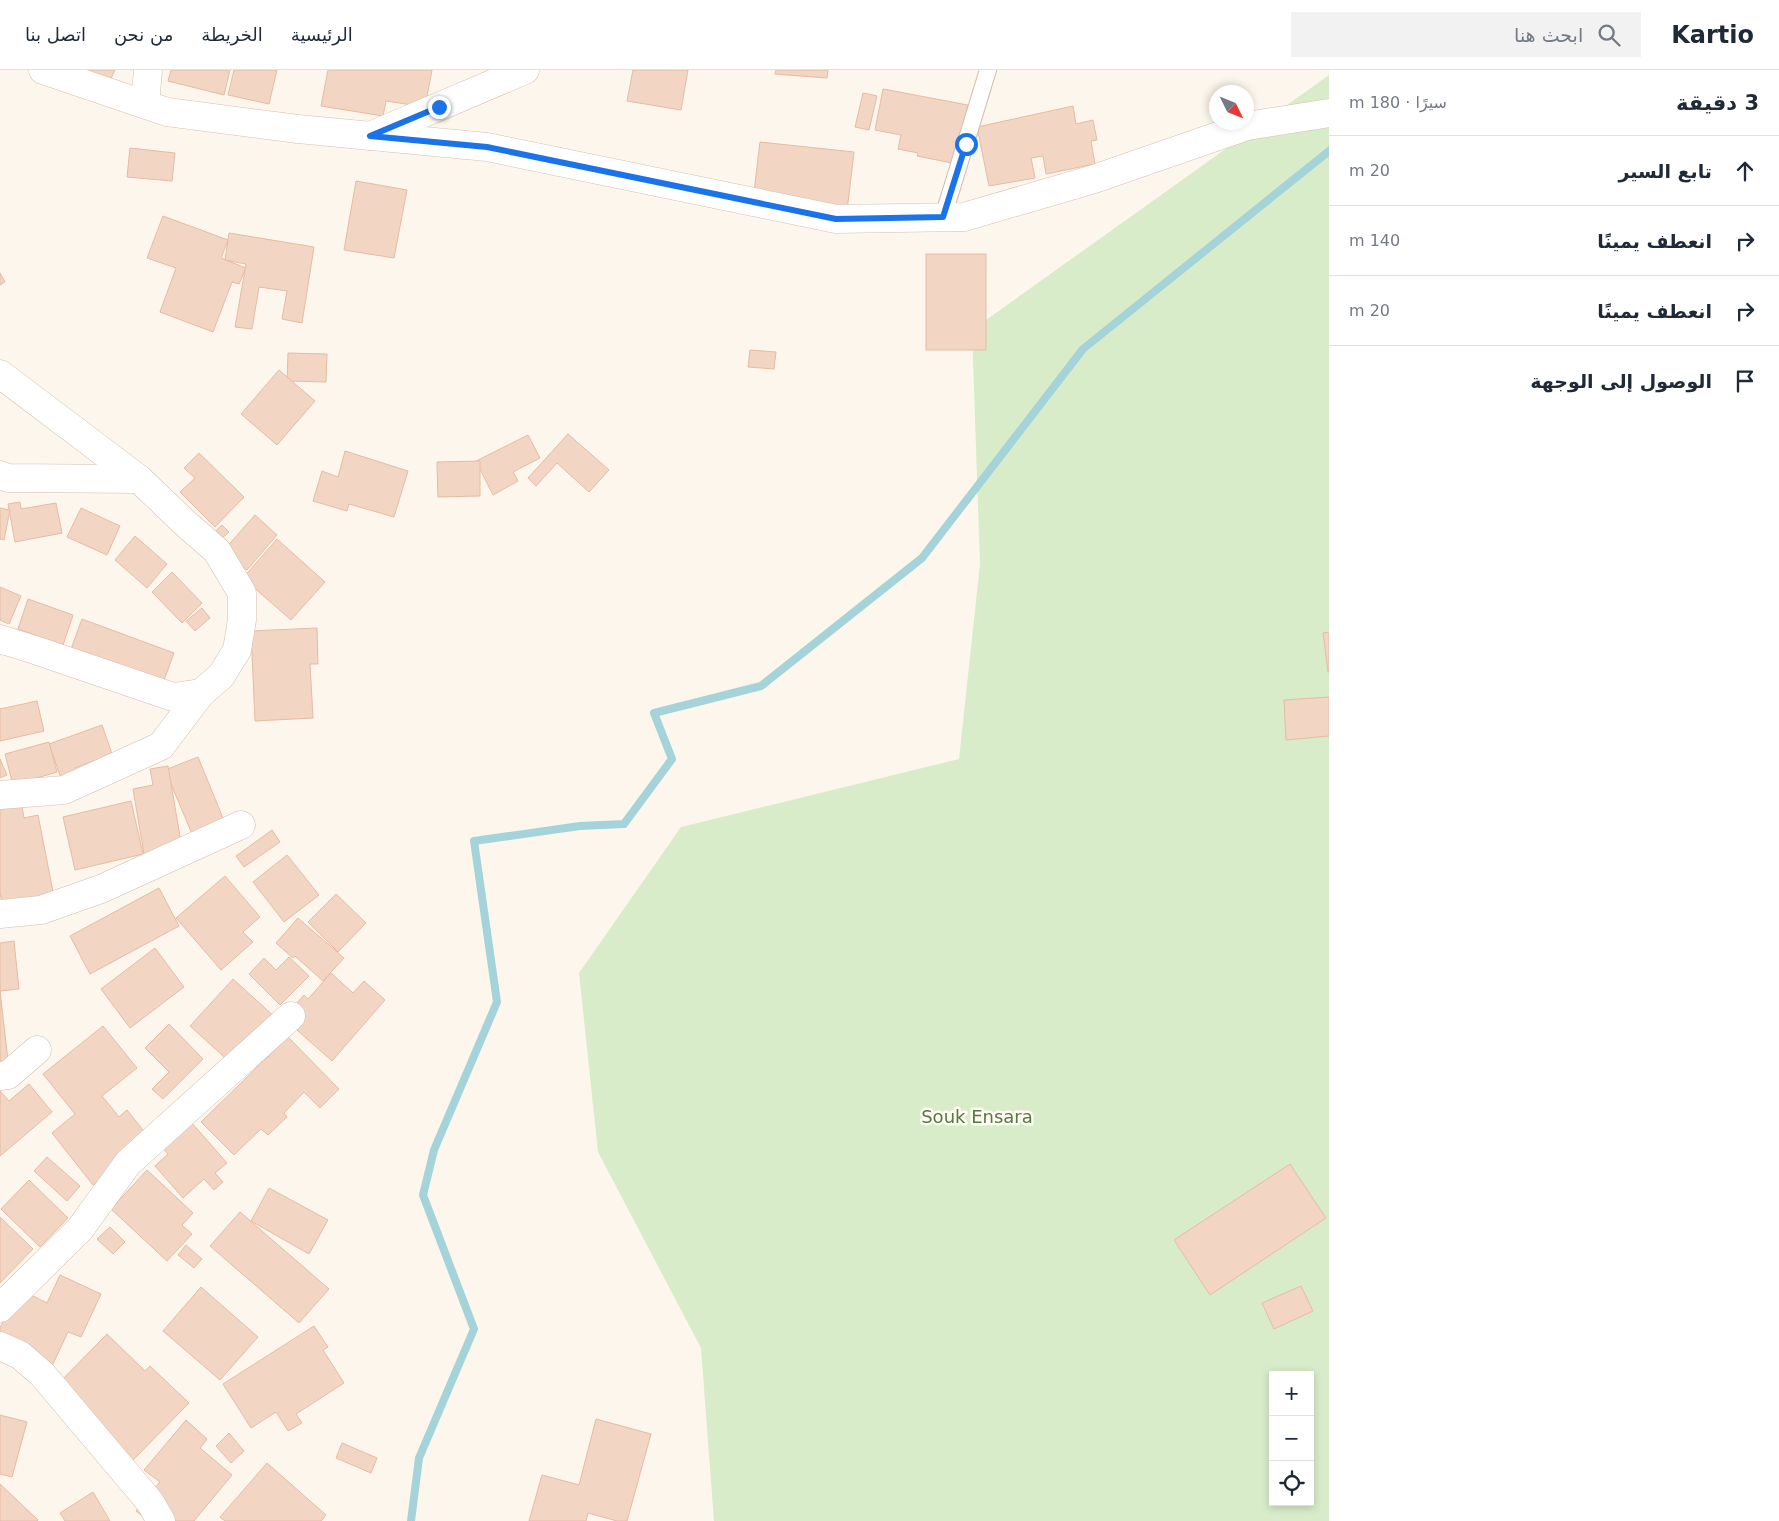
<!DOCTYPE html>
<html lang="ar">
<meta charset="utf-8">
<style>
body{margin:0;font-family:"DejaVu Sans","Noto Naskh Arabic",sans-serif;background:#f2f2f3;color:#1f2937;direction:rtl}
.controls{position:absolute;right:15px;bottom:15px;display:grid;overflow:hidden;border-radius:0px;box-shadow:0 2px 8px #0003}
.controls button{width:45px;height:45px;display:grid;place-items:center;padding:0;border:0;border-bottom:1px solid #e0e1e3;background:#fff;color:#1f2937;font:25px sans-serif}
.compass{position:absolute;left:1209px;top:15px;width:45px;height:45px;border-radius:50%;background:#fff;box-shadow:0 2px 8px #0003;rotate:133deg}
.stop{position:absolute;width:15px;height:15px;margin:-11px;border:4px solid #1a73e8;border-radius:50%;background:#fff}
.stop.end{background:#1a73e8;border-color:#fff;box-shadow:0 1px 5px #0008}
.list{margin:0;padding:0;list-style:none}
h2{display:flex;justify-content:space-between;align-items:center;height:65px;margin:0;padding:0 20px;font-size:21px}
h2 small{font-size:16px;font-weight:400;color:#747a83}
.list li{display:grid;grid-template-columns:32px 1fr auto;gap:15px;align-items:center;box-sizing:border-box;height:70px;padding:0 20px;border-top:1px solid #e0e1e3}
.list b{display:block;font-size:19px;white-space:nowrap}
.list em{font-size:16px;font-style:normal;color:#747a83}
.icon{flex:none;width:28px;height:28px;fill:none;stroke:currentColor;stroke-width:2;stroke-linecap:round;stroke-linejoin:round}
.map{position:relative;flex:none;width:1329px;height:1451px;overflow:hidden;direction:ltr}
header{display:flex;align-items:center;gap:30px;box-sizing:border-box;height:70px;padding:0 25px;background:#fff;border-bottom:1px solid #e0e1e3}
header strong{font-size:24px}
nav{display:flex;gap:28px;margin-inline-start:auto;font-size:18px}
.search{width:350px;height:45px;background:#f2f2f3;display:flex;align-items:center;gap:12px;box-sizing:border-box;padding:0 18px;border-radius:0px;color:#747a83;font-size:19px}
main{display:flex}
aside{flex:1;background:#fff}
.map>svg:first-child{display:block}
.green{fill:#d8ecc9;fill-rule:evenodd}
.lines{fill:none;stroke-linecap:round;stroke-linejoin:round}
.stream{stroke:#a5d3da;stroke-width:8}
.building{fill:#f3d5c3;stroke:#e6bba3}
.lane-casing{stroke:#d1beb0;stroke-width:18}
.street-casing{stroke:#d1beb0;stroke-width:29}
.secondary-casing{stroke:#d6c0b0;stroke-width:29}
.lane{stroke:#fff;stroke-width:16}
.street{stroke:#fff;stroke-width:28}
.secondary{stroke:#fff;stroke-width:28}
.route{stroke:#1a73e8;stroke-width:6}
.labels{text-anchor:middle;stroke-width:5;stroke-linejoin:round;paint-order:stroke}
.park-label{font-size:18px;fill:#537a41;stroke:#fffaf3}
</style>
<header>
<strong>Kartio</strong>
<div class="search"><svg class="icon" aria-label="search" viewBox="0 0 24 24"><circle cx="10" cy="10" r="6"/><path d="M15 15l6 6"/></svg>ابحث هنا</div>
<nav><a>الرئيسية</a><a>الخريطة</a><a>من نحن</a><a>اتصل بنا</a></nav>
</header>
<main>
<aside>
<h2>3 دقيقة<small>سيرًا · 180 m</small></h2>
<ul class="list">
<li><svg class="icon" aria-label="ahead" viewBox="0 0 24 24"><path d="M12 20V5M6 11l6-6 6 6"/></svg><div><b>تابع السير</b></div><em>20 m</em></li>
<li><svg class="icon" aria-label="right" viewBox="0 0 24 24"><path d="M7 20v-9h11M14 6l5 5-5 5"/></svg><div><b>انعطف يمينًا</b></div><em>140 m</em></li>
<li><svg class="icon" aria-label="right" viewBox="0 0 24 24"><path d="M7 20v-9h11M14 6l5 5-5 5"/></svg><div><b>انعطف يمينًا</b></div><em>20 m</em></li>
<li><svg class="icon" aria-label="arrive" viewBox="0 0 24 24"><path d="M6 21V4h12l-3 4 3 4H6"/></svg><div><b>الوصول إلى الوجهة</b></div></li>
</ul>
</aside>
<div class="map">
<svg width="1329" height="1451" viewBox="0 0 1329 1451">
<rect width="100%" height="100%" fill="#fdf6ec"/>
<path class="green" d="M1329 5V1451H714L701 1278 598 1082 579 903 681 757 959 689 980 494 972 260ZM1273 1305H1310V1432H1273Z"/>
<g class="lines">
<path class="stream" d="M411 1451 419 1388 474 1259 423 1125 434 1080 497 932 474 771 580 756 624 754 672 689 654 643 761 616 922 488 1083 279 1329 81"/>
</g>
<g class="building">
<path d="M72 0H115L108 15Z"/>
<path d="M171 0H230L224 25 168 11Z"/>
<path d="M234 0H277L269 34 228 25Z"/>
<path d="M328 0H432L425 37 386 31 383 46 321 36Z"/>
<path d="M633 0H688L681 40 627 31Z"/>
<path d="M776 0H828L827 8 775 4Z"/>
<path d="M883 19 968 35 957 94 917 86 918 83 898 79 901 65 875 60Z"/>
<path d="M863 23 877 26 869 60 855 57Z"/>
<path d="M1073 36 1076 54 1093 50 1097 70 1091 71 1095 94 1046 104 1043 86 1031 88 1035 108 989 116 977 57Z"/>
<path d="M760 72 854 82 847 141 753 130Z"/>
<path d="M130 78 175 83 172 111 127 107Z"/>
<path d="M356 111 407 120 394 188 344 180Z"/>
<path d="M163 146 228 170 221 188 246 198 239 214 232 212 213 262 160 242 176 198 147 188Z"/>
<path d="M229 163 314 177 302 253 282 249 287 221 259 217 252 259 235 257 246 194 225 190Z"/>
<rect x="926" y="184" width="60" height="96"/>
<path d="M0 203 5 212 0 215Z"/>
<path d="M750 280 776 282 774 299 748 297Z"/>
<path d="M288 283 327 284 326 312 287 311Z"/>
<path d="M279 300 315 331 277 375 241 344Z"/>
<path d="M568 364 609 400 589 422 557 393 536 416 528 408Z"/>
<path d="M528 365 540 388 513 402 518 411 493 425 476 391Z"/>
<path d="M345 381 408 401 394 447 349 434 347 441 313 431 322 401 338 407Z"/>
<path d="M199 383 244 427 215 457 180 422 195 408 184 398Z"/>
<path d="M480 391V426L438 427 437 392Z"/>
<path d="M20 432 21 439 56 433 62 463 15 472 8 434Z"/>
<path d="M0 438 10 440 4 470 0 469Z"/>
<path d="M81 438 120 456 107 485 67 467Z"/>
<path d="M255 445 277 465 247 500 224 480Z"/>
<path d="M222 455 229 462 215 474 209 467Z"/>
<path d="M135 466 167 494 147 518 115 490Z"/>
<path d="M277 469 325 512 291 550 243 508Z"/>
<path d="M172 502 202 533 182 553 152 522Z"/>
<path d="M0 517 21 526 9 554 0 550Z"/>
<path d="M28 529 73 545 63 575 18 559Z"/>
<path d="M202 538 210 548 195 561 186 551Z"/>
<path d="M82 549 174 583 163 613 71 579Z"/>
<path d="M317 558 318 594H310L313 648 255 651 251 561Z"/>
<path d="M1329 562V602H1328L1323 563Z"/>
<path d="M1329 627V666L1286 670 1284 630Z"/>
<path d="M37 631 44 661 0 671V639Z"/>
<path d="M102 655 112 684 75 698 78 708 63 714 49 674Z"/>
<path d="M49 672 57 702 13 715 5 684Z"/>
<path d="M198 687 225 753 193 766 165 700Z"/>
<path d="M0 689 7 705 0 708Z"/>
<path d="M168 696 182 778 144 784 133 719 153 715 150 699Z"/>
<path d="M131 731 143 784 75 800 63 747Z"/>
<path d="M21 732 24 748 38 745 54 827 3 837 0 823V737Z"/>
<path d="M272 760 280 772 244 797 236 786Z"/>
<path d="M287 785 319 825 284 852 253 812Z"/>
<path d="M225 806 260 847 243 862 253 872 221 900 176 848Z"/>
<path d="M159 818 179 856 90 904 70 866Z"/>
<path d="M336 824 366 853 338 882 308 852Z"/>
<path d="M298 848 344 888 323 911 295 886 293 888 276 873Z"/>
<path d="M14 871 19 919 0 921 9 999 0 1000V873Z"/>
<path d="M155 878 184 917 130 958 101 919Z"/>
<path d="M289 887 309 906 280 935 249 904 264 888 276 900Z"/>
<path d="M331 903 353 923 364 911 385 930 332 991 297 960 305 950 292 939 304 925 308 929Z"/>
<path d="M233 909 276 948 233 995 190 956Z"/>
<path d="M169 954 203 989 163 1029 152 1019 169 1002 145 978Z"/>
<path d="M103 956 137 998 102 1026 119 1047 127 1040 150 1069 93 1115 52 1063 75 1044 43 1004Z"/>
<path d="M288 967 339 1019 320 1038 304 1022 284 1043 287 1047 268 1065 261 1059 234 1085 201 1052Z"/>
<path d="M29 1014 52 1042 0 1086V1021L9 1031Z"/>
<path d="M191 1052 227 1093 215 1103 223 1112 214 1120 204 1109 183 1128 155 1096 168 1084 162 1077Z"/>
<path d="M47 1087 80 1116 67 1131 34 1101Z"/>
<path d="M1290 1094 1326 1148 1210 1225 1174 1170Z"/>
<path d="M147 1100 193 1143 182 1155 192 1164 167 1191 111 1139Z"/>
<path d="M29 1110 68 1148 40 1177 1 1139Z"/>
<path d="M269 1118 328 1150 309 1184 251 1151Z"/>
<path d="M240 1142 329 1219 299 1253 210 1176Z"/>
<path d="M0 1147 33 1179 0 1213Z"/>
<path d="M110 1157 125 1172 113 1184 97 1169Z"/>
<path d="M186 1175 202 1189 194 1198 178 1185Z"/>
<path d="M60 1205 101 1224 81 1267 68 1262 51 1298 0 1274V1258L19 1219 47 1233Z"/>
<path d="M1301 1216 1313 1241 1274 1259 1262 1233Z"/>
<path d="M201 1217 258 1267 220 1310 163 1261Z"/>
<path d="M314 1256 328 1277 323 1280 344 1313 296 1344 302 1353 288 1361 276 1342 251 1358 223 1314Z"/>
<path d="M107 1264 145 1301 150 1296 189 1333 132 1391 55 1317Z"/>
<path d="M0 1345 27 1352 12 1407 0 1404Z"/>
<path d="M596 1349 651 1364 627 1451H617L588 1443 586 1451H529L542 1405 579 1415Z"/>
<path d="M186 1350 207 1369 200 1378 232 1405 194 1451H148L136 1441 160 1412 144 1400Z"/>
<path d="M229 1363 244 1381 231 1393 216 1376Z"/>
<path d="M342 1373 377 1388 371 1403 336 1388Z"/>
<path d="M267 1393 326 1445 321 1451H225L220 1447Z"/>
<path d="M0 1414 38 1450 37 1451H0Z"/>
<path d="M93 1422 110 1451H65L60 1443Z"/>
</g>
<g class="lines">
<defs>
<path id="lane" d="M943 147 988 0"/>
<g id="street">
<path d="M145 34 148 0"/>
<path d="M370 66 525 0"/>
<path d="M0 304 139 409 186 454 217 481 242 523V550L237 580 221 606 201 623 173 627 35 580 0 569"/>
<path d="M0 405 8 408 139 409"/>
<path d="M0 725 64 720 161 676 201 623"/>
<path d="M0 844 41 840 101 819 241 755"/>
<path d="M0 1006 8 1005 37 980"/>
<path d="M0 1238 80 1159 128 1093 291 946"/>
<path d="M0 1276 20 1285 42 1304 150 1432 161 1451"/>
</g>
<path id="secondary" d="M43 0 167 42 298 59 487 77 836 149 964 147 1094 109 1247 56 1329 43"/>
</defs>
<use href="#lane" class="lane-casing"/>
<use href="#street" class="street-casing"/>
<use href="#secondary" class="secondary-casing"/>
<use href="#lane" class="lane"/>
<use href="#street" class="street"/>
<use href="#secondary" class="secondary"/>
</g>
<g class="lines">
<path class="route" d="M439 37 370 66 487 77 836 149 943 147 966 74"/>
</g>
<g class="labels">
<g class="park-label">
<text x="977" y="1053">Souk Ensara</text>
</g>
</g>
</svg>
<div class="controls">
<button>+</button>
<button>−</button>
<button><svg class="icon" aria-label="locate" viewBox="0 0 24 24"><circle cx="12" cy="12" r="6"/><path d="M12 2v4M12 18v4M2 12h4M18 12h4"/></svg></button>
</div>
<svg class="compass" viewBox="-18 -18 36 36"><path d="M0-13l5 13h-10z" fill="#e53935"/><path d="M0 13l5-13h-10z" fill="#747a83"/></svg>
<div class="stop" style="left:966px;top:74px"></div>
<div class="stop end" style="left:439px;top:37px"></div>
</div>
</main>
